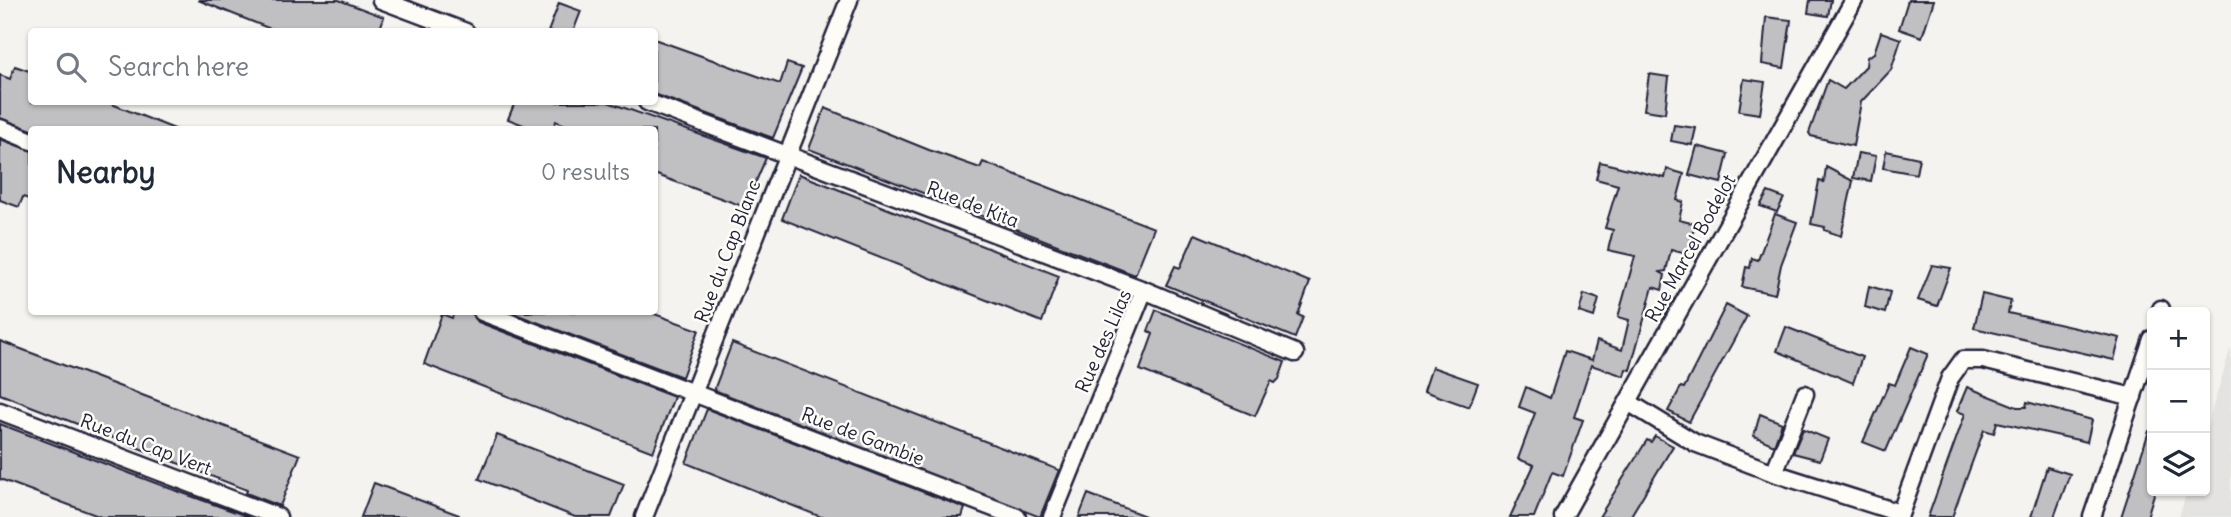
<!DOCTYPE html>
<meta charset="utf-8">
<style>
body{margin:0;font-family:Delius,sans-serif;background:#f6f6f7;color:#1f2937}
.controls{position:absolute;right:21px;bottom:21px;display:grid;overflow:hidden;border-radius:7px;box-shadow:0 2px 5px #0004}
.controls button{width:63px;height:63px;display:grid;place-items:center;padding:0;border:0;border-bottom:2px solid #e0e1e3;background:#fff;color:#1f2937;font:35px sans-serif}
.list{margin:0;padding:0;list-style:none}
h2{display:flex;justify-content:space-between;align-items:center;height:91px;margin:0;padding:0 28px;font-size:30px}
h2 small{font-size:23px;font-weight:400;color:#747a83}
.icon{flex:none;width:38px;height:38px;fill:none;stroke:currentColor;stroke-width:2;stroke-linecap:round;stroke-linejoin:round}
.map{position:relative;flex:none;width:2231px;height:517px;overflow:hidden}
.search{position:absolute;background:#fff;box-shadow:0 2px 5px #0004;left:28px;top:28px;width:630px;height:77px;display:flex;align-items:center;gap:18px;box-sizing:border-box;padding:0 24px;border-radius:7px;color:#747a83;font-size:26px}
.panel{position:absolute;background:#fff;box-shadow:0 2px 5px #0004;left:28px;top:126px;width:630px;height:189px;border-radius:7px}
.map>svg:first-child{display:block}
.built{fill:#e4e3e2}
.building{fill:#c0bfc2;stroke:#22223b;stroke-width:2}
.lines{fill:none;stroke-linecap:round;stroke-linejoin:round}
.street-casing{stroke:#22223b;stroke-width:21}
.street{stroke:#fdfcf7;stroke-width:16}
.labels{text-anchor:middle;stroke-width:5;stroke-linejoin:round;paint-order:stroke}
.street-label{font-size:19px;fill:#22223b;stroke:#fdfcf7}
</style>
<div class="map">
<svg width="2231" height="517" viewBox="0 0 2231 517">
<rect width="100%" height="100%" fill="#f4f3ef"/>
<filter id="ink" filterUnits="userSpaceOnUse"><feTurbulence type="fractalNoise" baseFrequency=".0143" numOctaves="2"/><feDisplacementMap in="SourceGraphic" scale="14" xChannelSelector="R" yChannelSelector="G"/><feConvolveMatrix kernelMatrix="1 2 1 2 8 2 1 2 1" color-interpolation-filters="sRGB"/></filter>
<g filter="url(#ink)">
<path class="built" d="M2231 347V517H2179L2187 491H2205V433Z"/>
<g class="building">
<path d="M198 0H339L384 17 379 32H278Z"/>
<path d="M1810 0H1831L1828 16 1808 13Z"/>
<path d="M1908 0H1934L1922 37 1899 29Z"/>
<path d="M559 3 581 11 573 32H548Z"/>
<path d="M1766 17 1791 20 1784 68 1762 64Z"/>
<path d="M1881 32 1901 39 1891 70 1861 102 1853 146 1811 136 1809 133 1828 80 1844 89 1866 66 1867 57 1874 53Z"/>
<path d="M654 39 780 84 787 63 802 68 773 138 654 94Z"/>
<path d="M15 66 32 72V102H107L177 130H32L0 118V75L10 79Z"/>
<path d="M1649 74 1669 77 1665 113 1644 110Z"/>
<path d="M1744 79 1765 82 1760 114 1739 111Z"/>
<path d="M515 102H608L766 158 745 207 654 174V130H578L556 121 553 130H536L508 119Z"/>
<path d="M825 108 929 150 980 168 983 162 1154 228 1135 275 809 149Z"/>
<path d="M1674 125 1696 128 1692 145 1671 141Z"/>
<path d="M0 139 32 151V200L23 197 19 207 0 200Z"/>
<path d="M1697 146 1728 154 1721 183 1689 175Z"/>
<path d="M1886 151 1919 158 1916 174 1883 168Z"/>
<path d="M1858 153 1876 156 1871 181 1853 178Z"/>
<path d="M1600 162 1665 178 1667 169 1684 174 1677 200 1683 202 1679 220 1695 224 1687 254 1671 250 1666 271 1660 272 1665 275 1662 290 1653 287 1630 370 1626 369 1624 376 1591 365 1574 417 1583 420 1563 476 1552 472 1534 517H1510L1534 465 1518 459 1535 413 1519 407 1526 387 1550 398 1565 351 1592 360 1597 341 1622 350 1629 320 1618 317 1635 256 1608 250 1613 230 1605 228 1618 185 1596 179Z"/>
<path d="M1826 167 1853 181 1841 236 1824 230 1825 227 1811 224 1819 181 1824 182Z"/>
<path d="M799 174 1059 276 1042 322 782 219Z"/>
<path d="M1768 192 1784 198 1777 212 1760 206Z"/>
<path d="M1775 214 1797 222 1781 265 1775 294 1742 287 1746 267 1750 268 1752 258 1758 260Z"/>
<path d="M1195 234 1310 282 1298 315 1303 317 1295 338 1166 285 1175 266 1180 268Z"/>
<path d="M1932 265 1951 268 1937 306 1918 300Z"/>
<path d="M1869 286 1890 292 1885 313 1865 307Z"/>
<path d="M1584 294 1599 299 1594 317 1579 312Z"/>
<path d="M1982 294 2011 301 2008 313 2120 338 2114 360 1974 328Z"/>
<path d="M1726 305 1747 316 1689 422 1668 411 1681 387 1684 388Z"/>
<path d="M1156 310 1285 362 1279 379 1275 383 1271 381 1255 416 1140 370 1153 334 1148 331Z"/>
<path d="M454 312H472L478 322 674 397 653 452 424 364 442 314 452 318Z"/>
<path d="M510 312H649L699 330 682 377Z"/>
<path d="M1786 327 1862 357 1853 383 1777 351Z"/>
<path d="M0 341 300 455 280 506 246 493 247 490 0 394Z"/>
<path d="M732 343 1059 470 1040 517 714 390Z"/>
<path d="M1911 347 1928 354 1886 451 1863 442 1889 383 1895 385Z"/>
<path d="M1432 367 1478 383 1469 407 1424 391Z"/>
<path d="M1967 387 2017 407H2026L2027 402 2092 420 2087 442 1997 422 1994 433 1984 430 1952 517H1928L1965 414 1957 411Z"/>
<path d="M707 409 965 508 962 517H821L686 463Z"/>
<path d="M1760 414 1782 423 1774 445 1754 436Z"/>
<path d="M0 424 166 487 249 517H101L0 479Z"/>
<path d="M1803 429 1828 439 1820 460 1793 453Z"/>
<path d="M2149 431H2152V491H2155L2147 517H2121Z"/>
<path d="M497 435 624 484 611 517H575L479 479Z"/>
<path d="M1655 436 1673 446 1630 517H1599L1647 440 1651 442Z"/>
<path d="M2047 467 2070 474 2054 517H2031Z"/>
<path d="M374 483 459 515V517H361Z"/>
<path d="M1088 494 1145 516V517H1079Z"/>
</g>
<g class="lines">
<defs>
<g id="street">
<path d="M381 0 466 32"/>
<path d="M647 102 1144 290 1295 353"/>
<path d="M0 128 32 141"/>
<path d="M482 312 1017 517"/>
<path d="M2160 312 2161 309"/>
<path d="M1628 402 1695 443 1774 473 1900 513"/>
<path d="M0 411 278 517"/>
<path d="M1774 473 1805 394"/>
<path d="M644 517 849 0"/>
<path d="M1052 517 1144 290"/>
<path d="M1563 517 1854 0"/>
<path d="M1899 517 1950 378 1963 360H1983L2133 397"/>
<path d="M2092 517 2152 339"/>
</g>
</defs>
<use href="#street" class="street-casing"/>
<use href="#street" class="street"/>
</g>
</g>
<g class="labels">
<g class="street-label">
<text transform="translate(973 204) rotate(21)" y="7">Rue de Kita</text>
<text transform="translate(1690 248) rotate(-61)" y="7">Rue Marcel Bodelot</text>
<text transform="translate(727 251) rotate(-69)" y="7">Rue du Cap Blanc</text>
<text transform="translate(1103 341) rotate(-66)" y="7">Rue des Lilas</text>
<text transform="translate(863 436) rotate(21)" y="7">Rue de Gambie</text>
<text transform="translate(146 444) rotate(21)" y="7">Rue du Cap Vert</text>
</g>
</g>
</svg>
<div class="controls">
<button>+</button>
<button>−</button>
<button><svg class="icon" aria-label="layers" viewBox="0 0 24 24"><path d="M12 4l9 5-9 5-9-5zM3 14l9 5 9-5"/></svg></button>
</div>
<div class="search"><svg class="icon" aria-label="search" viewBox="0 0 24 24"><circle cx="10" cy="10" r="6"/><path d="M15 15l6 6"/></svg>Search here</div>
<section class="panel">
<h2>Nearby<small>0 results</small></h2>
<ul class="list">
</ul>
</section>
</div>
